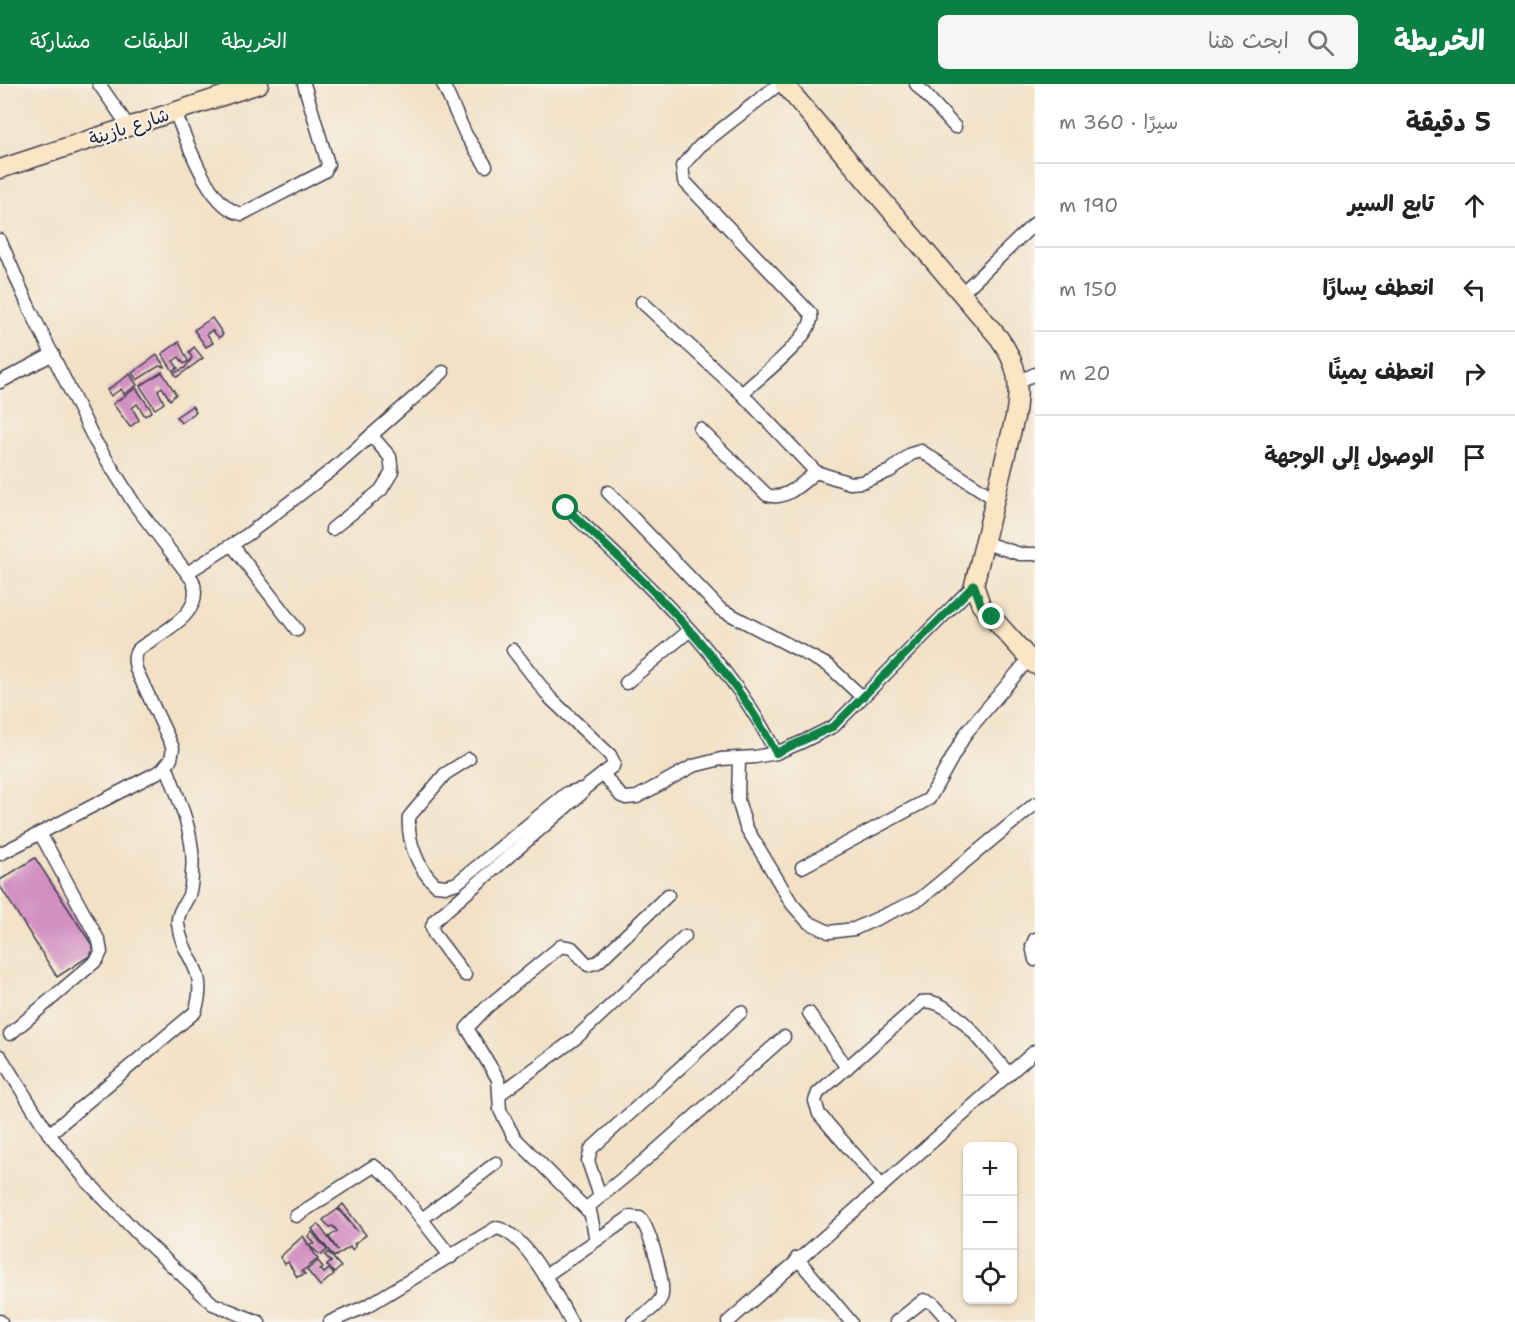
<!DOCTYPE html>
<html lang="ar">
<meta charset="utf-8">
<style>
body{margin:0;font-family:"Shantell Sans","Playpen Sans Arabic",sans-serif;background:#f6f6f6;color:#222;direction:rtl}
.controls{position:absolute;right:18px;bottom:18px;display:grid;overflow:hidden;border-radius:9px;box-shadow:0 2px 4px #0004}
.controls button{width:54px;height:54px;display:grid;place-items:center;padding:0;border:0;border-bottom:2px solid #e0e0e0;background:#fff;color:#222;font:30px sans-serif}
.stop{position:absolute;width:18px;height:18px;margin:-14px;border:4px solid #0b8043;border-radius:50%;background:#fff}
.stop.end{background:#0b8043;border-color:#fff;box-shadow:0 2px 6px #0008}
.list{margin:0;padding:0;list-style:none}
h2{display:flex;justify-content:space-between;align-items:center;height:78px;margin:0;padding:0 24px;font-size:26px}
h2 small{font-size:20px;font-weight:400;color:#767676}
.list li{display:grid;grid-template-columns:39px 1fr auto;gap:18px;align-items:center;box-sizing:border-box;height:84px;padding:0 24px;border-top:2px solid #e0e0e0}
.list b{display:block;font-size:22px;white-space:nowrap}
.list em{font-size:20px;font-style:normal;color:#767676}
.icon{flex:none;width:33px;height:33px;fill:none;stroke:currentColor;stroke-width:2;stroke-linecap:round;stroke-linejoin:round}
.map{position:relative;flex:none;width:1035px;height:1238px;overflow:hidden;direction:ltr}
header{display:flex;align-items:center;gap:36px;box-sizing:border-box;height:84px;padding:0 30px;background:#0b8043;color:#fff}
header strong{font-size:28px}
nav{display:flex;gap:33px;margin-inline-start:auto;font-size:21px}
.search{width:420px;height:54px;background:#f6f6f6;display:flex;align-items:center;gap:15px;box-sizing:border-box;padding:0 21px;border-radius:9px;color:#767676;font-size:22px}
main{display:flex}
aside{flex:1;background:#fff}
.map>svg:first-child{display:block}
.building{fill:#d190c2}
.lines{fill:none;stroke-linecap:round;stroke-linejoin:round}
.street-casing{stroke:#413f50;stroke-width:15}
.secondary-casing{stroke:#413f50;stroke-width:21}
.street{stroke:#fff;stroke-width:12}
.secondary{stroke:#fce5c4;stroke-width:18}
.route{stroke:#0b8043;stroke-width:8}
.labels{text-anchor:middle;stroke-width:4.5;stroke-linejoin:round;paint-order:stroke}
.street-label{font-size:18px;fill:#22223b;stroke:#f7f3e8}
</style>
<header>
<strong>الخريطة</strong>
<div class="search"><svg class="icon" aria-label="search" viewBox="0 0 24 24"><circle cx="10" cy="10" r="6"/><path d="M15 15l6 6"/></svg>ابحث هنا</div>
<nav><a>الخريطة</a><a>الطبقات</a><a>مشاركة</a></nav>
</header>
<main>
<aside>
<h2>5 دقيقة<small>سيرًا · 360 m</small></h2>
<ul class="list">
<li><svg class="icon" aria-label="ahead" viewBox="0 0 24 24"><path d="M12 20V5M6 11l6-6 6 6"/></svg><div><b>تابع السير</b></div><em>190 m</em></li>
<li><svg class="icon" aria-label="left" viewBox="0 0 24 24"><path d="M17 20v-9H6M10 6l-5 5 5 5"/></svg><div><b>انعطف يسارًا</b></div><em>150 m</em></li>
<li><svg class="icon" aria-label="right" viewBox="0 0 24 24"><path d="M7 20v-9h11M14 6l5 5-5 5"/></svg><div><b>انعطف يمينًا</b></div><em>20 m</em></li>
<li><svg class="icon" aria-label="arrive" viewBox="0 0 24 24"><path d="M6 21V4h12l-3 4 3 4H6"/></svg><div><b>الوصول إلى الوجهة</b></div></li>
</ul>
</aside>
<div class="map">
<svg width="1035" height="1238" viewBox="0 0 1035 1238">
<rect width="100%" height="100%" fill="#f7f3e8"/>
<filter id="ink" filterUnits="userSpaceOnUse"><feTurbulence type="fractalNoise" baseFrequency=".0167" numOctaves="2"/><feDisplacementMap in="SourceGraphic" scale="12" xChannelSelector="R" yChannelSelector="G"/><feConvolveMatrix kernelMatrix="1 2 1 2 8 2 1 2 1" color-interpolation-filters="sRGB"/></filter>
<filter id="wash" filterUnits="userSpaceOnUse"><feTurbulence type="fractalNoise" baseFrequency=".008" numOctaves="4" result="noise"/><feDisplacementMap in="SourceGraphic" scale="24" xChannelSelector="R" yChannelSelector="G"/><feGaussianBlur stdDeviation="1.35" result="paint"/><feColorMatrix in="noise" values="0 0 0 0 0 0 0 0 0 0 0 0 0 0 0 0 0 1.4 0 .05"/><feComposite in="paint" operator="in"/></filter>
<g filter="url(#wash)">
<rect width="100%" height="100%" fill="#f2e1c6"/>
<g id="blocks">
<g class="building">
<path d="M212 234 223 250 219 254 212 246 207 250 213 259 206 263 194 246Z"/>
<path d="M179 258 188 277 184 280 179 273 173 277 178 284 173 287 162 270Z"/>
<path d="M194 263 203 274 177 293 174 289 185 284 192 274 189 268Z"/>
<path d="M157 271 165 283 159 282 137 296 132 289Z"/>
<path d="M162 288 176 310 170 316 162 303 158 306 164 319 155 325 140 302Z"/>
<path d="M130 290 137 301 124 310 121 305 111 312 107 306Z"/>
<path d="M136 304 152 327 145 332 137 320 132 324 139 336 130 343 113 320Z"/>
<path d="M192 322 196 328 181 339 176 333Z"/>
<path d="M35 774 92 861 91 871 57 893 0 802V796Z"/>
<path d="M343 1120 366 1151 354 1160 356 1162 352 1166 350 1163 334 1173 312 1145 318 1140 338 1167 329 1153 337 1147 333 1142 329 1143 323 1136 338 1125 357 1147 339 1124Z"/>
<path d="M312 1148 327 1166 321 1171 308 1161 314 1160 308 1152Z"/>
<path d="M303 1152 318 1175 302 1187 305 1190 297 1193 288 1178 285 1180 280 1173Z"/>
<path d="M328 1168 341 1183 334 1189 327 1181 331 1178 325 1171Z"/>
<path d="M318 1177 323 1183 320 1185 324 1189 329 1185 334 1190 320 1202 307 1186Z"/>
</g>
</g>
</g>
<g filter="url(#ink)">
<use href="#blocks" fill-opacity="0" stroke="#413f50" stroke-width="1.5"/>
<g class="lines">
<defs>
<g id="street">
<path d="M99 0 129 43"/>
<path d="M443 0 466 51 486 82"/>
<path d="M916 0 955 43"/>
<path d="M175 28C187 56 208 124 242 130L325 87 328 80 304 0"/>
<path d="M0 156 28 221 95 357 135 421 193 497C203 526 173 542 152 556 148 559 140 563 137 567 133 572 135 579 136 585L173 664 171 675 162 686 0 770"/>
<path d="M961 210 1035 139"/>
<path d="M642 218 742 310 816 388 850 399 862 398 890 387 911 370 921 367 995 415"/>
<path d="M1019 297 1035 290"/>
<path d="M0 298 53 270"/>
<path d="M742 310C757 294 816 252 811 230L684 97 682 82 700 62 779 0"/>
<path d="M700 345 767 411C787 417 801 399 816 388"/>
<path d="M608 408 720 525 829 582 862 613"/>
<path d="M566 424C644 497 728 572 776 669"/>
<path d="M332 445 381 406 392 388 390 373 371 351"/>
<path d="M985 459 1020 470H1035"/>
<path d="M232 461 297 546"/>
<path d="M187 489 247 451 333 385 443 288"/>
<path d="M626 599 689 547"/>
<path d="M469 675 445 690 409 733C407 756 418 786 436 801L447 802 457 799 567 709 585 704"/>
<path d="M739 675 738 716 746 743 792 820 808 838 829 848 854 845 920 815 1035 720"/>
<path d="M603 690 621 712 626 714 637 713 693 682 721 675 755 673 776 669 802 658 834 642 974 501"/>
<path d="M802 783 929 715 966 649 1029 575"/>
<path d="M1035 855 1032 862 1035 876"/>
<path d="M465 891 434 850 432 843 434 837 581 710 585 704 613 682 614 679 610 671 550 614 513 566"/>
<path d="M809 929 847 984"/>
<path d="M10 950 97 876 101 868 99 857 40 749"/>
<path d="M0 972 49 1050 87 1097 141 1153 213 1220 259 1238"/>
<path d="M500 1010 576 954 685 852"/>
<path d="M49 1050 195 928C210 884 182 876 178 840 176 830 185 820 189 811 191 804 192 795 192 788 196 752 178 714 166 681"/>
<path d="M881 1101 819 1030 815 1017 818 1009 922 918C951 912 990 969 1009 990"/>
<path d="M600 1112 588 1077 591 1065 741 928"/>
<path d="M588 1127 514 1053 500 1026 498 995 467 944 487 923 561 862 572 864 588 881 598 878 668 811"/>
<path d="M296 1132 374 1082 389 1093 451 1173"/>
<path d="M422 1135 496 1079"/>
<path d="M596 1156 589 1122 644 1077 784 953"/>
<path d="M797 1174 851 1238"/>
<path d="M545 1192 630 1133 640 1134C649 1143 667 1203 661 1214 656 1224 643 1231 633 1238"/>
<path d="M0 1237 1 1238"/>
<path d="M330 1238 369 1221 496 1144C526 1148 557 1213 571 1238"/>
<path d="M728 1238 1035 967"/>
<path d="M896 1238 924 1216 933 1219 950 1238"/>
</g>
<g id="secondary">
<path d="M784 0 999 254C1018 280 1021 302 1015 333L974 501 981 521 1035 581"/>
<path d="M0 85 259 0"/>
</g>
</defs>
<use href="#street" class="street-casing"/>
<use href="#secondary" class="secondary-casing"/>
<use href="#street" class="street"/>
<use href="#secondary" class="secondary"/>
</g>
</g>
<g class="lines" filter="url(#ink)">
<path class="route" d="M566 424C644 497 727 572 776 669L834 642 974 501 981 521 992 533"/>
</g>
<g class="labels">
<g class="street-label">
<text transform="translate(129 43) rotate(-18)" y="6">شارع بازينة</text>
</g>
</g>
</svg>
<div class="controls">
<button>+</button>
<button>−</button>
<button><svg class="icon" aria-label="locate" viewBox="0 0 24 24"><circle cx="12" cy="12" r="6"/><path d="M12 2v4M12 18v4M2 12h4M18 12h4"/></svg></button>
</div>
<div class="stop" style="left:566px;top:424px"></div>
<div class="stop end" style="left:992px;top:533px"></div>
</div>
</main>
